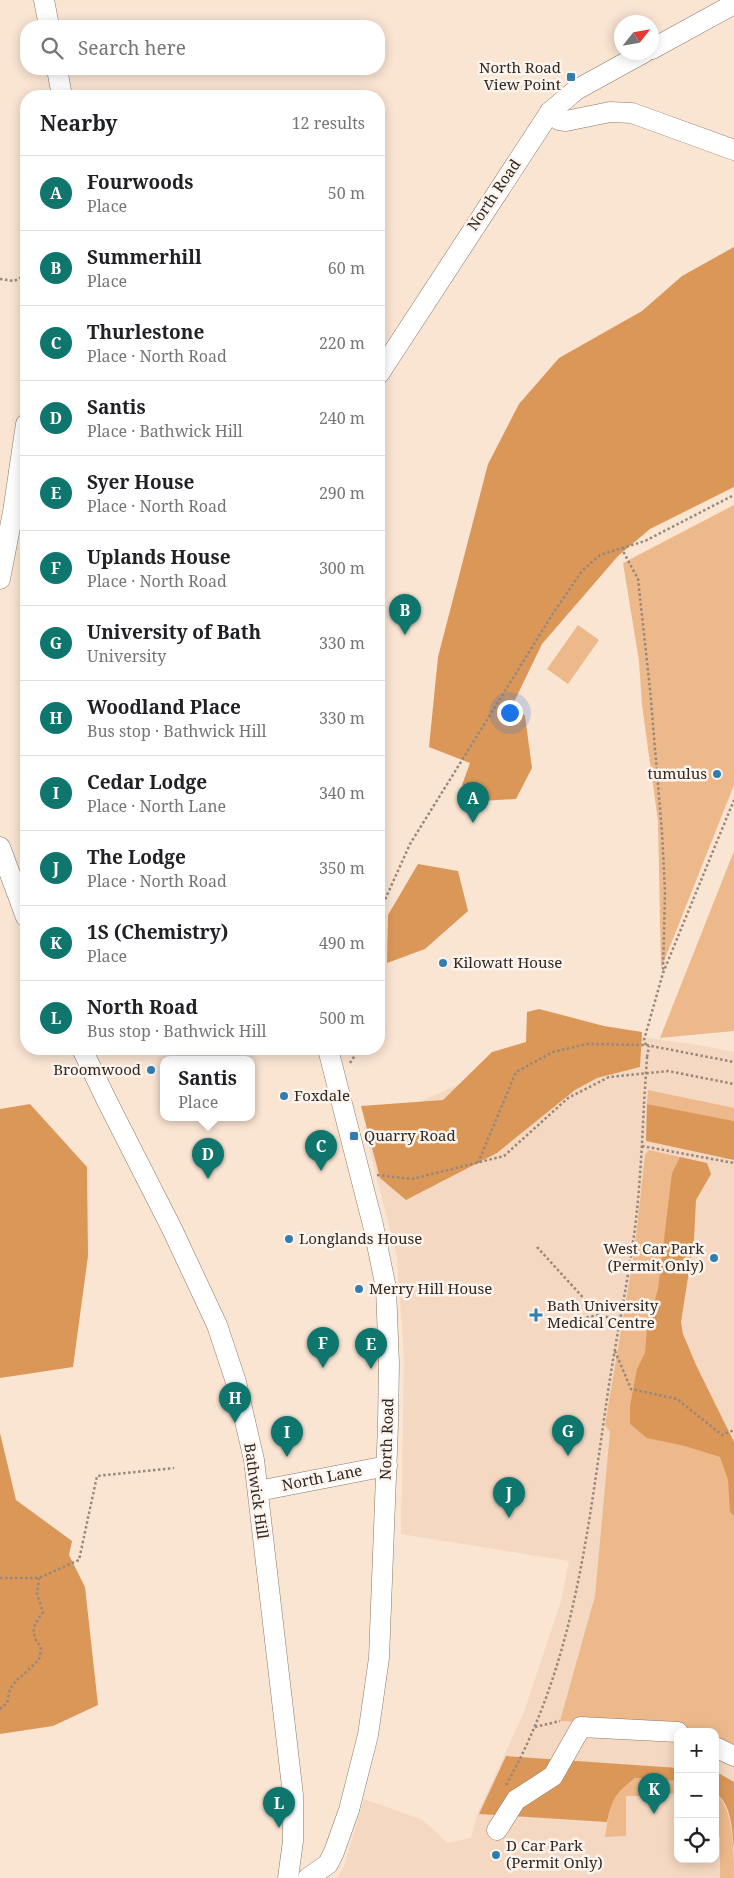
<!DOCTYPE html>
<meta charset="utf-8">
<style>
body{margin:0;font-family:"Noto Serif",serif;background:#f6f6f6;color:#202124}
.controls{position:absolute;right:15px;bottom:15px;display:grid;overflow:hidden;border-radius:10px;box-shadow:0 2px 12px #0003}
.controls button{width:45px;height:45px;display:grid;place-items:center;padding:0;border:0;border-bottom:1px solid #e0e0e0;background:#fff;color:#202124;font:25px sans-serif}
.compass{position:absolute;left:614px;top:15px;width:45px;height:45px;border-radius:50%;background:#fff;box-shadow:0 2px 12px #0003;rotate:59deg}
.you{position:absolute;left:509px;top:712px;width:18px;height:18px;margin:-12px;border:4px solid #fff;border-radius:50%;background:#1a73e8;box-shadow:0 0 0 8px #1a73e833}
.badge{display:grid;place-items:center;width:32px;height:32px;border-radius:50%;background:#0f766e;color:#fff;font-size:16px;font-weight:700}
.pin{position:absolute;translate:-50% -41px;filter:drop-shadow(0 1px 2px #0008)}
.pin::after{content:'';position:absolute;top:26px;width:18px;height:15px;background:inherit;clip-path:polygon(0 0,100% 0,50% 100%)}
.popup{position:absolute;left:160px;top:1056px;width:95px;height:65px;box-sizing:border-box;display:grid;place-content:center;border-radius:10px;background:#fff;filter:drop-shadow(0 1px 4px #0005);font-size:16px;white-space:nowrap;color:#757577}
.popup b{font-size:19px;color:#202124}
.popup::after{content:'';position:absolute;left:50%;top:100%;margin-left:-10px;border:10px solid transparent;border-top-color:#fff}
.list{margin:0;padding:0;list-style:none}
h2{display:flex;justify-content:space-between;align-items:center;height:65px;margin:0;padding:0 20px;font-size:21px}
h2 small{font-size:16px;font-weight:400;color:#757577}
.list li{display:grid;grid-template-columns:32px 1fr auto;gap:15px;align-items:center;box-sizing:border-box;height:75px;padding:0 20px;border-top:1px solid #e0e0e0}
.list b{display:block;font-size:19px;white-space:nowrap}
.list p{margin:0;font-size:16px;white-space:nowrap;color:#757577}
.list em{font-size:16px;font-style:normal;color:#757577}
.icon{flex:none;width:28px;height:28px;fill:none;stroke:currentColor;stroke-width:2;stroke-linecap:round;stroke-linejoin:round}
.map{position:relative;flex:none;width:734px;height:1878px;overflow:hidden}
.search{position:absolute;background:#fff;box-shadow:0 2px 12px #0003;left:20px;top:20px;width:365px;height:55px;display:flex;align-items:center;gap:12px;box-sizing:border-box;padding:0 18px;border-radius:20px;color:#757577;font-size:19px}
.panel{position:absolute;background:#fff;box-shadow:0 2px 12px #0003;left:20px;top:90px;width:365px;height:965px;border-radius:20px}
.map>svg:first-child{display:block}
.built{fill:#f4d8c1;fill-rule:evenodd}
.green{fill:#eeb98a}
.forest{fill:#db9758}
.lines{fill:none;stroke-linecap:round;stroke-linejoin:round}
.minor-casing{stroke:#8b7767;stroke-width:21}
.path{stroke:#97887b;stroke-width:2.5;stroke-dasharray:2.5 2.5;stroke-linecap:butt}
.minor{stroke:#fff;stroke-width:20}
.path-bridge{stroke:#97887b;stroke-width:2.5;stroke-dasharray:2.5 2.5;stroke-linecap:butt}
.poi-dot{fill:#317db0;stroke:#fdf4ed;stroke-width:2}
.labels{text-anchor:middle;stroke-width:5;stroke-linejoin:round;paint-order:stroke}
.poi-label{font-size:15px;fill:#302821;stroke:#fdf4ed;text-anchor:start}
.street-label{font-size:15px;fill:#302821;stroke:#fdf4ed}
</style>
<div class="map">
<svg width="734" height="1878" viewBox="0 0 734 1878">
<rect width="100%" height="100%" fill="#fae4d2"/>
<path class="built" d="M620 1034 698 1045 734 1052V1878H337L344 1866 364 1799 423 1820 447 1843 471 1838 477 1815 524 1712 561 1601 569 1561 401 1534 404 1357 397 1257 364 1127 515 1059ZM678 1732H715V1859H678Z"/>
<g class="green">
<path d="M734 505V785L661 969 658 821 642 705 639 661 623 563Z"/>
<path d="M578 625 599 640 568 684 547 669Z"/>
<path d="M734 851V1031L660 1038Z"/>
<path d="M648 1090 734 1108V1121L647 1104Z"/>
<path d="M649 1150 680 1157 656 1365 734 1462V1749L715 1741V1732H694L680 1726 560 1721 595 1596 610 1432 605 1425 634 1254 645 1155Z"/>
<path d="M635 1778 678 1781V1794H664V1788H656L657 1796H626V1836L605 1837C611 1805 609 1799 635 1778Z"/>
<path d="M715 1793C734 1806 734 1856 734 1878H720V1837H715Z"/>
</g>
<g class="forest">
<path d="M734 247V487L650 529 618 556 542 644 514 702 525 716 532 768 516 799 481 801 462 785 470 763 429 747 438 657 488 464 519 404 559 358 642 311 682 276Z"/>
<path d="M418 864 458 871 468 911 425 949 387 963 388 915Z"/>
<path d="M539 1009 604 1026 642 1032 640 1067 597 1078 575 1090 497 1153 406 1200 380 1178 361 1106 443 1100 492 1052 526 1042 527 1012Z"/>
<path d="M30 1104 87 1167 88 1256 73 1367 0 1378V1109Z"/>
<path d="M647 1104 734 1121V1160L646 1141Z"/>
<path d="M680 1157 707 1163 711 1174 696 1200 694 1239 681 1322 683 1334 696 1365 734 1442V1516L730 1512 728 1480 720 1457 685 1446 647 1438 630 1424V1406L637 1369 645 1353 647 1328 658 1289 672 1173Z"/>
<path d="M0 1433 16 1500 72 1541 69 1555 85 1587 98 1705 53 1726 0 1734Z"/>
<path d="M506 1756 678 1768V1781L635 1778C616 1793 612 1799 607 1822L479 1814Z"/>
<path d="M715 1771 734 1782V1848C732 1831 732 1803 715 1793Z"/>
</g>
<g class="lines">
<defs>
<g id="minor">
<path d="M44 0 49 26"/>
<path d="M652 49 734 4"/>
<path d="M57 69 62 96"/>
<path d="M550 112 559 120 566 121 610 112 632 113 734 150"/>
<path d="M379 374 550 112 576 90 645 52"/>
<path d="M0 579 13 512 26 424"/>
<path d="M0 847 26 917"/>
<path d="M82 1049 106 1099 172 1229 217 1325 236 1382 254 1460 293 1795V1841L288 1878"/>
<path d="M258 1491 387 1466"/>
<path d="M715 1747 734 1756"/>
<path d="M497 1830 516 1800 553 1776 581 1727 678 1732"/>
<path d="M308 1878 328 1864 334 1852 349 1810 368 1735 379 1658 388 1424 389 1364 386 1288 373 1225 328 1049"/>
</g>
</defs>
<use href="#minor" class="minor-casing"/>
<g class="path">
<path d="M0 279 14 281 26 275"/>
<path d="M623 547 624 553 638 579 650 689 662 832 665 892 663 973"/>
<path d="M379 913 410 844 552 615 582 571 600 555 645 541 734 495"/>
<path d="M646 1045 644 1040 663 973 734 800"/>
<path d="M647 1057 649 1046"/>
<path d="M350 1063 359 1049"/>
<path d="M642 1146 734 1163"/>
<path d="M478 1163 516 1072 553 1052 587 1044 646 1045 734 1062"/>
<path d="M377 1175 412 1179 504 1156 568 1098 609 1077 668 1071 734 1084"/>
<path d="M537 1247 599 1315"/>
<path d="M552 1324 599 1315 619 1320"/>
<path d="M615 1351 631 1389 677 1399 722 1435 734 1430"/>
<path d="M0 1578H39L79 1560 97 1476 174 1468"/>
<path d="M0 1709 7 1703 10 1689 16 1681 39 1660 41 1648C30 1631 32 1628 43 1612L37 1594 39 1578"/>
<path d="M535 1727 560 1721"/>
<path d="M506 1785C577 1659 588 1525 609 1385 617 1333 628 1281 635 1228 640 1187 642 1145 644 1104"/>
</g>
<use href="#minor" class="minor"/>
<path class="path-bridge" d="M644 1104 647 1057"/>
</g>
<g class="poi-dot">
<rect x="566" y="72" width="10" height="10" rx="2.5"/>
<circle cx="717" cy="774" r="5"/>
<circle cx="443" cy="963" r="5"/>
<circle cx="151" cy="1070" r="5"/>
<circle cx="284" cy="1096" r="5"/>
<rect x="349" y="1131" width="10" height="10" rx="2.5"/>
<circle cx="289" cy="1239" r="5"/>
<circle cx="714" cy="1258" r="5"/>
<circle cx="359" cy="1289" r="5"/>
<path d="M533.5 1307.5h5v5h5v5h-5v5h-5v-5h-5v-5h5z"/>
<circle cx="496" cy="1855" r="5"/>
</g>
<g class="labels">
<g class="poi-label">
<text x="561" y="73" text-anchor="end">North Road<tspan x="561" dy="17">View Point</tspan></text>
<text x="707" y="779" text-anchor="end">tumulus</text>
<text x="453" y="968">Kilowatt House</text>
<text x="141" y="1075" text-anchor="end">Broomwood</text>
<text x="294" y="1101">Foxdale</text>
<text x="364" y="1141">Quarry Road</text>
<text x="299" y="1244">Longlands House</text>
<text x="704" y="1254" text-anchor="end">West Car Park<tspan x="704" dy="17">(Permit Only)</tspan></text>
<text x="369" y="1294">Merry Hill House</text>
<text x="547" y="1311">Bath University<tspan x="547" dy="17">Medical Centre</tspan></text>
<text x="506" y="1851">D Car Park<tspan x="506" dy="17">(Permit Only)</tspan></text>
</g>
<g class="street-label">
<text transform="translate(494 195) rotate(-56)" y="5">North Road</text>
<text transform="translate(387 1439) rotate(-88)" y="5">North Road</text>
<text transform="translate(322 1478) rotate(-11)" y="5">North Lane</text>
<text transform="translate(256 1491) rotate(82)" y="5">Bathwick Hill</text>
</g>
</g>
</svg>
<div class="controls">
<button>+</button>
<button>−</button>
<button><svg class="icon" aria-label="locate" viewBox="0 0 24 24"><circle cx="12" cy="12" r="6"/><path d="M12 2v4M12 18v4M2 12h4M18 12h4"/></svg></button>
</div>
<svg class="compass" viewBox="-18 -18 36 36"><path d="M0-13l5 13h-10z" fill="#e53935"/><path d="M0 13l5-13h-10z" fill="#757577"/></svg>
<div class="you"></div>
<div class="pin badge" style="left:473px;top:823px">A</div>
<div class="pin badge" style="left:405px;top:635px">B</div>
<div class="pin badge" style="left:321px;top:1171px">C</div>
<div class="pin badge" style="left:208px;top:1179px">D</div>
<div class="popup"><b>Santis</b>Place</div>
<div class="pin badge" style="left:371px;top:1369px">E</div>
<div class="pin badge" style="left:323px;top:1368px">F</div>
<div class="pin badge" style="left:568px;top:1456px">G</div>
<div class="pin badge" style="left:235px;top:1423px">H</div>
<div class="pin badge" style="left:287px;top:1457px">I</div>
<div class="pin badge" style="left:509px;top:1518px">J</div>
<div class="pin badge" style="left:654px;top:1814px">K</div>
<div class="pin badge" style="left:279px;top:1828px">L</div>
<div class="search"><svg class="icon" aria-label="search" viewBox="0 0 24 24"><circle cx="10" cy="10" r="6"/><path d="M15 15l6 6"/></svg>Search here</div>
<section class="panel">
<h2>Nearby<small>12 results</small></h2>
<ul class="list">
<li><span class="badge">A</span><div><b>Fourwoods</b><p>Place</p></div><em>50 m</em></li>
<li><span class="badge">B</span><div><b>Summerhill</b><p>Place</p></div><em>60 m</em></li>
<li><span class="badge">C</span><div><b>Thurlestone</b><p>Place · North Road</p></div><em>220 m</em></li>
<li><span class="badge">D</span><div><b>Santis</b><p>Place · Bathwick Hill</p></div><em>240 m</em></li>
<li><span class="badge">E</span><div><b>Syer House</b><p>Place · North Road</p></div><em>290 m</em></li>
<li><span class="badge">F</span><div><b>Uplands House</b><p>Place · North Road</p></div><em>300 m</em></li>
<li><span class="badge">G</span><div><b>University of Bath</b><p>University</p></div><em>330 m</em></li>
<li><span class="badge">H</span><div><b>Woodland Place</b><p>Bus stop · Bathwick Hill</p></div><em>330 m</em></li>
<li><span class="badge">I</span><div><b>Cedar Lodge</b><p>Place · North Lane</p></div><em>340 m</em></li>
<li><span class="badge">J</span><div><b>The Lodge</b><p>Place · North Road</p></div><em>350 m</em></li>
<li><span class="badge">K</span><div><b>1S (Chemistry)</b><p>Place</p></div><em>490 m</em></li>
<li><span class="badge">L</span><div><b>North Road</b><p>Bus stop · Bathwick Hill</p></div><em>500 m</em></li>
</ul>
</section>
</div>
